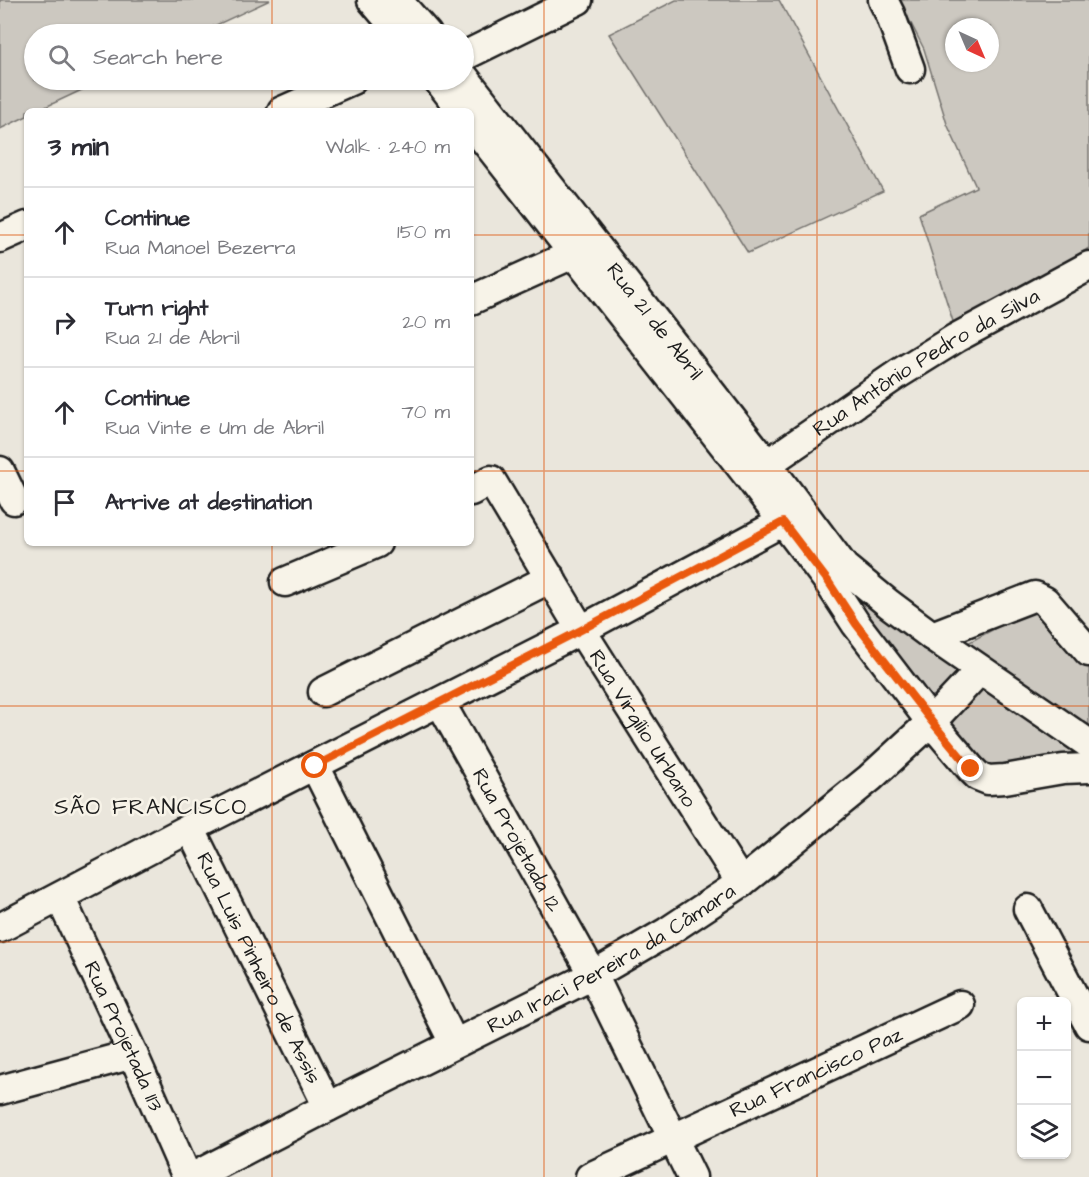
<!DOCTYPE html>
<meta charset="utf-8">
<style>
body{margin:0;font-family:"Architects Daughter",sans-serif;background:#f2f2f3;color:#2b2b33}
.controls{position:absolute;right:18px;bottom:18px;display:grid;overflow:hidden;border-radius:9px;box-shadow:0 2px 4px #0004}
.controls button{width:54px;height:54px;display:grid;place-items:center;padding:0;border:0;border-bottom:2px solid #e1e1e2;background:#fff;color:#2b2b33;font:30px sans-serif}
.compass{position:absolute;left:945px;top:18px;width:54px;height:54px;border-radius:50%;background:#fff;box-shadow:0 2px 4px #0004;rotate:136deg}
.stop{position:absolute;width:18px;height:18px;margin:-14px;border:4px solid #ea580c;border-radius:50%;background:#fff}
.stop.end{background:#ea580c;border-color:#fff;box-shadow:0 2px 6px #0008}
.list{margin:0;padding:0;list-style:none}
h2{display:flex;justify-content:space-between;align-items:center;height:78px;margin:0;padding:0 24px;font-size:26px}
h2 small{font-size:20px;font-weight:400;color:#7c7c81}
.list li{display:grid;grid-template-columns:39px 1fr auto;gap:18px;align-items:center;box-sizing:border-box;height:90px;padding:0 24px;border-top:2px solid #e1e1e2}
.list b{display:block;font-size:22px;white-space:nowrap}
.list p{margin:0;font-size:20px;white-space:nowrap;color:#7c7c81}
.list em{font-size:20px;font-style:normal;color:#7c7c81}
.icon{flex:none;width:33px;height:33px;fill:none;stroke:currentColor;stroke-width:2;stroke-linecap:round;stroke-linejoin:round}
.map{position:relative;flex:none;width:1089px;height:1177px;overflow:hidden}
.search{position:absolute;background:#fff;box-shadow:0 2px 4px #0004;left:24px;top:24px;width:450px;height:66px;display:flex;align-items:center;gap:15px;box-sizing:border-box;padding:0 21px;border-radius:33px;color:#7c7c81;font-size:22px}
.panel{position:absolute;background:#fff;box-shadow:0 2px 4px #0004;left:24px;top:108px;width:450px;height:438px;border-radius:9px}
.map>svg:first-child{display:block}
.green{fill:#ccc8c0;stroke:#74726e;stroke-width:1.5;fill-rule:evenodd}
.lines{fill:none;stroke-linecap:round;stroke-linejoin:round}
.minor-casing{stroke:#1c1c1c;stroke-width:33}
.minor{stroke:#f7f3e8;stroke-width:28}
.route{stroke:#ea580c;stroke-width:8}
.grid{fill:none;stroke:#de560d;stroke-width:1.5;stroke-opacity:0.55}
.labels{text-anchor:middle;stroke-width:5;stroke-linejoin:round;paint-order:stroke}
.street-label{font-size:21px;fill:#1c1c1c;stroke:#f7f3e8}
.neighbourhood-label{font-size:22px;letter-spacing:1.5px;fill:#1c1c1c;stroke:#f7f3e8}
</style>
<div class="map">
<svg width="1089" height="1177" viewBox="0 0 1089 1177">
<rect width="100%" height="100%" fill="#eae6dc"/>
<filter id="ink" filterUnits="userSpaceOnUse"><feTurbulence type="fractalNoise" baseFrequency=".0167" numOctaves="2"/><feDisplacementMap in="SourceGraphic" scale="12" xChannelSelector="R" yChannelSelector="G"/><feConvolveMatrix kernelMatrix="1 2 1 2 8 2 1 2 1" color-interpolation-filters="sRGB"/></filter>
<g filter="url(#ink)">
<g class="green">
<path d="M0 0H270L197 34H34V80H103L37 111H27V116L0 129Z"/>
<path d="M676 0H779L883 191 748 253 609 34Z"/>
<path d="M899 0H1089V248L956 331 919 214 976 187 947 124 924 49ZM954 27H990V63H954Z"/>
<path d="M851 590 968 671 930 708 855 608Z"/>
<path d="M1039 605 1089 665V727L964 645Z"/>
<path d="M980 683 1076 752 982 773 942 724Z"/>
</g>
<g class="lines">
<defs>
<g id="minor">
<path d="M372 0 401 34"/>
<path d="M397 0 427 34"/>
<path d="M883 0 890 14 910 69"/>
<path d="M464 56 578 0"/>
<path id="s1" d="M464 77 767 464 844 567 889 604 932 636 1089 744"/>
<path d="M438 80 462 111"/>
<path d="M282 111 352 80"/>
<path d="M471 123 749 477 828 581 856 624 931 722 971 769 978 776 988 780 1005 779 1063 769 1089 768"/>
<path d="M0 238 27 226"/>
<path d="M471 300 591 246"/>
<path id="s2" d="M767 464 898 374 956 338 1089 266"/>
<path d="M0 471 14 500"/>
<path id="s3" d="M471 491 491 480 581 630 741 883"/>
<path d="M285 582 377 543"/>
<path d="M932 636 1035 596 1045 601 1089 652"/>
<path d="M323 692 551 578"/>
<path id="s4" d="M440 702 593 975 692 1177"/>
<path d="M315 766 454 1043"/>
<path id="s5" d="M190 828 328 1107"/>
<path id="s6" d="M60 897 133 1054 187 1177"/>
<path d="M1028 909 1089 1025"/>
<path d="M0 928 190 828 581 630 799 513"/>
<path d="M0 1090 133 1054"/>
<path id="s7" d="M193 1177 328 1107 593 975 667 932 741 883 870 778 931 722 980 670"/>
<path id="s8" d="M590 1177 960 1005"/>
</g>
</defs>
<use href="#minor" class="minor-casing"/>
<use href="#minor" class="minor"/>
</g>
</g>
<g class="lines" filter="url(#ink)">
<path class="route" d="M315 766 581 630 783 522 828 581 856 624 932 722 971 769"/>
</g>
<path class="grid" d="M272 0V34M544 0V1177M817 0V1177M272 80V111M0 235H27M471 235H1089M0 471H27M471 471H1089M272 543V1177M0 706H1089M0 942H1089"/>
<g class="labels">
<g class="street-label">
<text dy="7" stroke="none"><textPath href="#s1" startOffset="310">Rua 21 de Abril</textPath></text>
<text dy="7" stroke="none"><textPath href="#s2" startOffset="189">Rua Antônio Pedro da Silva</textPath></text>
<text dy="7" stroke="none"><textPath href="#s3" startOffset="314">Rua Virgílio Urbano</textPath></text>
<text dy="7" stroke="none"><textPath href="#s4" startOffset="158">Rua Projetada 12</textPath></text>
<text dy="7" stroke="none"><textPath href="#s7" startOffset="472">Rua Iraci Pereira da Câmara</textPath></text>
<text dy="7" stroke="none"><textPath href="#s5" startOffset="156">Rua Luis Pinheiro de Assis</textPath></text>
<text dy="7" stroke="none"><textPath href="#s6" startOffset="153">Rua Projetada 113</textPath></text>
<text dy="7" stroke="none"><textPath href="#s8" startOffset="249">Rua Francisco Paz</textPath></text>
</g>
<g class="neighbourhood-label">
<text x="151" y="814">SÃO FRANCISCO</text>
</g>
</g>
</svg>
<div class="controls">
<button>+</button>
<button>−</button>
<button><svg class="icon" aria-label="layers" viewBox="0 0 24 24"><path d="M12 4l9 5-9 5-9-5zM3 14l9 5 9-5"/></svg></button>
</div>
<svg class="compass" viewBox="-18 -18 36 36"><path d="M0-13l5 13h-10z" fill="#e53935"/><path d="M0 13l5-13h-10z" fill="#7c7c81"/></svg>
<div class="stop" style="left:315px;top:766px"></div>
<div class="stop end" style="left:971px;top:769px"></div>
<div class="search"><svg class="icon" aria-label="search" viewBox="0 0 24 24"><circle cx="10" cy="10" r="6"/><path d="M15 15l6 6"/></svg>Search here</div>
<section class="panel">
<h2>3 min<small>Walk · 240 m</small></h2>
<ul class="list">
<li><svg class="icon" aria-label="ahead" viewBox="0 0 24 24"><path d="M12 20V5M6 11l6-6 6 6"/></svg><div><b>Continue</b><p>Rua Manoel Bezerra</p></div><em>150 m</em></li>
<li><svg class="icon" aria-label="right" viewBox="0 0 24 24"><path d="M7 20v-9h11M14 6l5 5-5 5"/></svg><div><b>Turn right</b><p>Rua 21 de Abril</p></div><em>20 m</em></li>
<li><svg class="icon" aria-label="ahead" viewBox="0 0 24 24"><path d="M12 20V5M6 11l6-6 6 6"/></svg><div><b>Continue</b><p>Rua Vinte e Um de Abril</p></div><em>70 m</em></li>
<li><svg class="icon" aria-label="arrive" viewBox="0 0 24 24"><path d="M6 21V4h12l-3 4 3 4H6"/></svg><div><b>Arrive at destination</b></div></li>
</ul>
</section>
</div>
